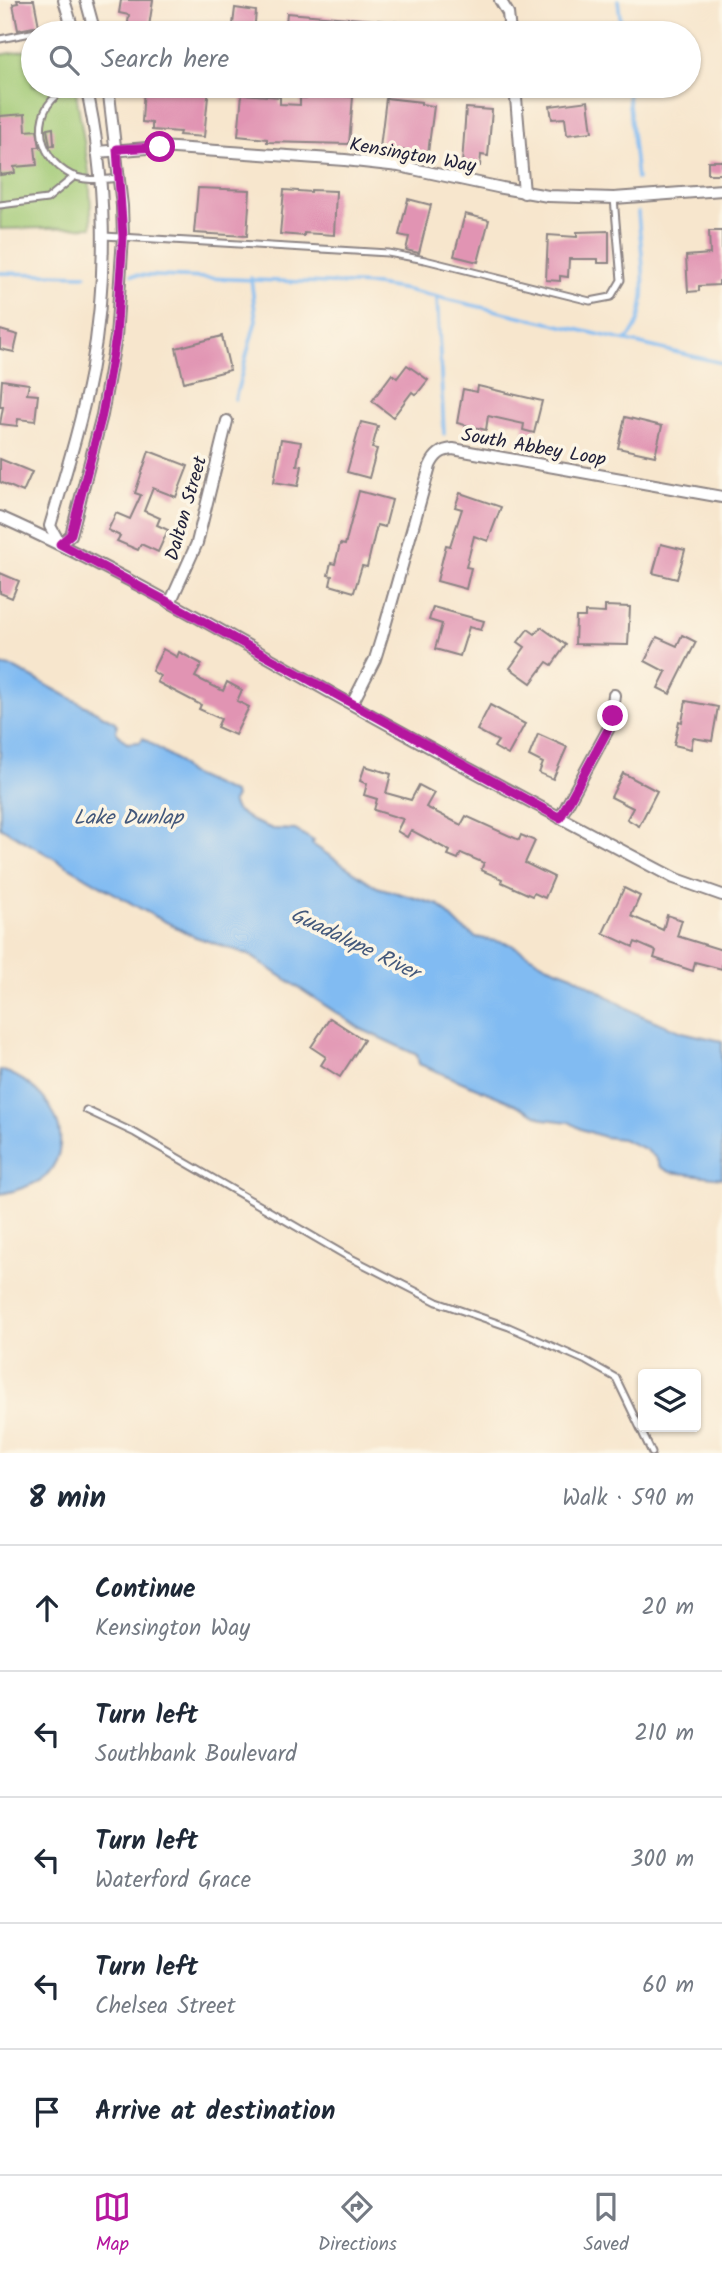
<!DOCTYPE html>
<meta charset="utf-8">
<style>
body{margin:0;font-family:Kalam,sans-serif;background:#f6f6f7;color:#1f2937}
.controls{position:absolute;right:21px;bottom:21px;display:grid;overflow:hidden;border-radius:7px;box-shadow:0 2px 5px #0004}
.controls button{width:63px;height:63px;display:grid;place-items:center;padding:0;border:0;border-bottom:2px solid #e0e1e3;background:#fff;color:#1f2937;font:35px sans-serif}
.stop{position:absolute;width:21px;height:21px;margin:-16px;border:5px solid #b5179e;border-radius:50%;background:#fff}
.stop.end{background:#b5179e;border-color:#fff;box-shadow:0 2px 7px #0008}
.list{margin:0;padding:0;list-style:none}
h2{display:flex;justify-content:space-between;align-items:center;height:91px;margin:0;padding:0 28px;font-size:30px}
h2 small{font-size:23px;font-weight:400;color:#747a83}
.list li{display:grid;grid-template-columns:46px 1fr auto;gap:21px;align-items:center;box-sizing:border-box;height:126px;padding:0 28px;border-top:2px solid #e0e1e3}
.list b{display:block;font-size:26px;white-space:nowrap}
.list p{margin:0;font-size:23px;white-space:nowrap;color:#747a83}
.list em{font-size:23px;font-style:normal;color:#747a83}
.icon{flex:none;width:38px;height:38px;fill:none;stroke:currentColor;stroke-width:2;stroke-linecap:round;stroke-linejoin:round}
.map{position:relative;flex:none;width:722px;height:1453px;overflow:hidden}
.search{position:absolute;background:#fff;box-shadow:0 2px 5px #0004;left:21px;right:21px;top:21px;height:77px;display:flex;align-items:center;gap:18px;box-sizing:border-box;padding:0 24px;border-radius:38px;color:#747a83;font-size:26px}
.sheet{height:721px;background:#fff}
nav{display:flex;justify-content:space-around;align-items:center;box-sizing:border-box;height:98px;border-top:2px solid #e0e1e3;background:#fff;font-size:19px;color:#747a83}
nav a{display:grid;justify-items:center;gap:4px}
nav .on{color:#b5179e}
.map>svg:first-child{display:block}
.green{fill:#a0c974;stroke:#617658;stroke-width:2}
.water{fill:#81bbf2;stroke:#526e96;stroke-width:2}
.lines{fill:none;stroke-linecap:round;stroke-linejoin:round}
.stream{stroke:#81bbf2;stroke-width:3.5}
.building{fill:#e194b3}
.service-casing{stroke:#8c8484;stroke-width:9}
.minor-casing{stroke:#8c8484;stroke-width:14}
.service{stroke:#fff;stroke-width:5}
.minor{stroke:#fff;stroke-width:10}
.route{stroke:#b5179e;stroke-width:9}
.labels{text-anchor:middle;stroke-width:7;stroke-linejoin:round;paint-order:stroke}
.street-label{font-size:19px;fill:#22223b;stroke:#fcf5e5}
.water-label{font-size:21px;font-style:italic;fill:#43587b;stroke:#fcf5e5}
</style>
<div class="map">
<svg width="722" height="1453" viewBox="0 0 722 1453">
<rect width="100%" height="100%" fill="#fcf5e5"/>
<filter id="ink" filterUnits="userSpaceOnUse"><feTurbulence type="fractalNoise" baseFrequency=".0143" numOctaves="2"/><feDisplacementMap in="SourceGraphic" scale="14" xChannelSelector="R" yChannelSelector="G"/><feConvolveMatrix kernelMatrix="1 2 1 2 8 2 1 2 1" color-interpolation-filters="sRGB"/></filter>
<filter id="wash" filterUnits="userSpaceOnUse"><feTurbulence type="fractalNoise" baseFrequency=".00686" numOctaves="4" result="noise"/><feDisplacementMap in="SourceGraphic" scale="28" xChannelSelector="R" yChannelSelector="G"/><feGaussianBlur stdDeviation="1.57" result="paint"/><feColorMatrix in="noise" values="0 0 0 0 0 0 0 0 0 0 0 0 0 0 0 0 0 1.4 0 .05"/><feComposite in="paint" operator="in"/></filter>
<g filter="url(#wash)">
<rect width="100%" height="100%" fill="#f7e6cd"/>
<path class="green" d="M33 49V86H75L89 171 92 227 0 229V55Z"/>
<g class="water">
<path d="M0 665 15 668 115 722 117 726 116 732 127 743 140 742 143 738 176 760 188 773 233 793 235 797 232 802 236 810 252 821 273 829 295 830 314 841 312 844 377 887 439 905 462 928 476 937 510 944 546 965 572 975 638 1014 682 1032 722 1041V1178L670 1172 660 1167 656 1158 645 1149 622 1139 604 1137 581 1129 569 1122 544 1119 515 1104 419 1064 417 1055 361 1029 249 955 193 936 143 910 0 827Z"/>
<path d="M0 1070C44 1082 82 1135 46 1176 38 1184 12 1192 0 1194Z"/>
</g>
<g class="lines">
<g class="stream">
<path d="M618 0 622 33"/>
<path d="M627 86 637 179"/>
<path d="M0 273 86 275"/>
<path d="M132 275 376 285 407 290 722 363"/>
<path d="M437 297 444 434"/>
<path d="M625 341C655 316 640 248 638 212"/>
<path d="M235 399 256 320 251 278"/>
</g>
</g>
<g id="blocks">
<g class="building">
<path d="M17 0H34L39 26 18 30 13 4 18 3Z"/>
<path d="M121 0H153L148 33 127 30 129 15 119 13Z"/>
<path d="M235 8 256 11 254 33H232Z"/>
<path d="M287 13 447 26 446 33H285Z"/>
<path d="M144 86H209L204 137 179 135 180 132 152 130V123L142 122Z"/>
<path d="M307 92 353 97 349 144 267 142V139L238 136 242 94 280 97V104L300 105V98H306Z"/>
<path d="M386 98 421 102V104L434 106 428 153 380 148Z"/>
<path d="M588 101 592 132 567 135 565 118 552 119 550 106Z"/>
<path d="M466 108 492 110 488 156 481 155 480 166 462 164Z"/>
<path d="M25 114 26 131 37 130 40 147H35L37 165 14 167 15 173 0 175V116Z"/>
<path d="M53 128 54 145 50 146 47 129Z"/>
<rect x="708" y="161" width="14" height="13"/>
<path d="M198 188 250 190 247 236 194 233Z"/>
<path d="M284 190 311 192V190L336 191 334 235 304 233V236L280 234Z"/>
<path d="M408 199 431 205 419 253 406 250 409 237 399 235Z"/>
<path d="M465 214 489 220 478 262 454 256Z"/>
<path d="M609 231V263H598V259H569L568 277 560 276V281L546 280 548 235 577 237V232Z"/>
<path d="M709 231H722V281H719V285L699 286V291L688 292 686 256 710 254Z"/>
<path d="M0 330 18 335 14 352 0 349Z"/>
<path d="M222 336 230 370 184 382 176 348Z"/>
<path d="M407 365 428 380 416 395 412 392 393 417 372 401 392 374 397 378Z"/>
<path d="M2 380 29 384 27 394 38 395 35 421 18 419 17 426 0 424 3 407H0Z"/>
<path d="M478 386 542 401 534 433 523 430 524 424 488 416 486 430 457 423 463 389 477 392Z"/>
<path d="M625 417 662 426 655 456 618 448Z"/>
<path d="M361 422 378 426 372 448 377 449 369 478 347 472Z"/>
<path d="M281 439 301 442 297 465 302 466 298 486 274 482Z"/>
<path d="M149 451 188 466 176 497 153 488 144 511 160 518 157 525 168 530 158 552 141 544 138 550 117 541 120 536 108 530 116 513 130 519 141 495 135 493Z"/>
<path d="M0 459 32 472 23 492 0 482Z"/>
<path d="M359 491 392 500 385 527 377 525 367 567 362 566 354 592 330 585 332 576 328 575 331 563 335 564 340 544 345 545Z"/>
<path d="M460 493 501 507 488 541 474 536 466 567 471 568 466 589 437 581 446 545 450 546 462 509 455 507Z"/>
<path d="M661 544 685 550 677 579 653 573Z"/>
<path d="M0 573 19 581 12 598 0 593Z"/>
<path d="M605 606 630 607 628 645 575 644 576 617H585V612L605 613Z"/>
<path d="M433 607 484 621 481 630 469 627 460 656 435 649 442 624 429 620Z"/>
<path d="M541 627 566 645 552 665 547 662 531 683 510 668 525 647 518 642 528 629 535 634Z"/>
<path d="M682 635 696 642 670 694 658 688 666 672 645 661 657 637 677 646Z"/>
<path d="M163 649 177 657 179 652 202 664 195 677 223 691 227 682 242 690 237 701 249 707 235 735 217 727 221 719 199 709 201 705 157 682 160 676 152 671Z"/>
<path d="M686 701 718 707 712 741 693 738 691 749 674 745 679 721 682 722Z"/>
<path d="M490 705 525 724 508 755 494 747 498 741 477 730Z"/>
<path d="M538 734 567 747 553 779 539 773 543 763 529 756Z"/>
<path d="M365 766 391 774 386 793 411 800 419 785 434 793 426 807 461 825 466 816 519 840 521 835 535 841 525 863 554 877 545 898 534 893 532 896 501 882 502 879 481 870 484 863 461 853 458 859 448 855 450 851 411 830 407 837 397 831 403 819 374 810 377 799 364 795 367 784 360 781Z"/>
<path d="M623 773 657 791 639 826 627 819 633 808 611 797Z"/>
<path d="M624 888 640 896 631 916 663 930 667 915 682 920 677 936 722 950V969L695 962 693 971 654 958 656 951 635 942 633 947 603 933Z"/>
<path d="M330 1018 364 1040 340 1077 321 1065 326 1057 311 1047Z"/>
</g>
</g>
</g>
<g filter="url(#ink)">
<use href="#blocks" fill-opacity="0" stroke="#8c8484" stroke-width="2"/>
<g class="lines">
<defs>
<g id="service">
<path d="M0 39 72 25"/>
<path d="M78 86C33 95 30 149 66 172 80 182 102 180 119 178"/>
<path d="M0 205 47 199 75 176"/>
<path d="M104 236 388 253 425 260 590 301 611 297 621 280 614 198"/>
<path d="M86 1110 135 1133 345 1255 437 1302 509 1327 586 1361 616 1378 652 1453"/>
</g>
<g id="minor">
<path d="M64 0 74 33"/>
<path d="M86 0 95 33"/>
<path d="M500 0 508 13 510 33"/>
<path d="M86 86C107 178 108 278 91 372 81 424 65 475 50 526L60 544 71 535 102 415 116 337 119 295 123 237 122 206 108 86"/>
<path d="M515 86 524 193"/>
<path d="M97 152 160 147 345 160 399 166 502 188 548 196 614 198 722 190"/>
<path d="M0 517C115 568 223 632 333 694 446 757 560 818 674 878L722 895"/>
<path d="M170 603 197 543 227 421"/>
<path d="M352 704 375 659 383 633 430 466C435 455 441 450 453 449L722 497"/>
<path d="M560 818 610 726 614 695"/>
</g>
</defs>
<use href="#service" class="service-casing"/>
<use href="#minor" class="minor-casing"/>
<use href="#service" class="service"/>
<use href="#minor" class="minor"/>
</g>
</g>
<g class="lines" filter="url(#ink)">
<path class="route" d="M160 147 117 149 123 237 116 337 102 415 71 534 60 544 170 603 560 818 610 726 613 716"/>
</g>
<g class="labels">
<g class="street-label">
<text transform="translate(413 154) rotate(10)" y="7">Kensington Way</text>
<text transform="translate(534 446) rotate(10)" y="7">South Abbey Loop</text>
<text transform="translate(185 508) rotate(-74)" y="7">Dalton Street</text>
</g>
<g class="water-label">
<text x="128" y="824">Lake Dunlap</text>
<text transform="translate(355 943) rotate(26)" y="7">Guadalupe River</text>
</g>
</g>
</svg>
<div class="controls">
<button><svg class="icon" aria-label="layers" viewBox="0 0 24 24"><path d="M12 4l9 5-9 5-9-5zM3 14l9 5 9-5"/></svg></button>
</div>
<div class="stop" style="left:160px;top:147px"></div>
<div class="stop end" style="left:613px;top:716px"></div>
<div class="search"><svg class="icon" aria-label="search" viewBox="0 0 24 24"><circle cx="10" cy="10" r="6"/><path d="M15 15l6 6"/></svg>Search here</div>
</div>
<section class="sheet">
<h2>8 min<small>Walk · 590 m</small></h2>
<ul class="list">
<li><svg class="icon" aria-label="ahead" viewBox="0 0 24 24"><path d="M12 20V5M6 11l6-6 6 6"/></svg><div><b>Continue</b><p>Kensington Way</p></div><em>20 m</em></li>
<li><svg class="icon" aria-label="left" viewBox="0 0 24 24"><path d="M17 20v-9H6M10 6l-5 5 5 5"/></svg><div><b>Turn left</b><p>Southbank Boulevard</p></div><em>210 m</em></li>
<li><svg class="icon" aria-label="left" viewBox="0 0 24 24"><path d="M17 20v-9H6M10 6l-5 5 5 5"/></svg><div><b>Turn left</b><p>Waterford Grace</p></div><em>300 m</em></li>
<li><svg class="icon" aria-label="left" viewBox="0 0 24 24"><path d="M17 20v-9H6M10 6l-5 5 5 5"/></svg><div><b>Turn left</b><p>Chelsea Street</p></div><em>60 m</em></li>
<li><svg class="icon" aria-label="arrive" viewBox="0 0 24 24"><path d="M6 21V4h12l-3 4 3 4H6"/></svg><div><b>Arrive at destination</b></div></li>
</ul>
</section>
<nav>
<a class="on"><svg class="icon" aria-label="map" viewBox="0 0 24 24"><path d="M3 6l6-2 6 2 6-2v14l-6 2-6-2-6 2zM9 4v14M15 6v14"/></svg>Map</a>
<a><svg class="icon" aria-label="directions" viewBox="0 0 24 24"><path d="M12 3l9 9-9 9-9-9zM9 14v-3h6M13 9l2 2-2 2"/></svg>Directions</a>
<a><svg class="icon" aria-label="saved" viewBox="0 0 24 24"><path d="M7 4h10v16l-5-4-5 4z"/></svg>Saved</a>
</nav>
